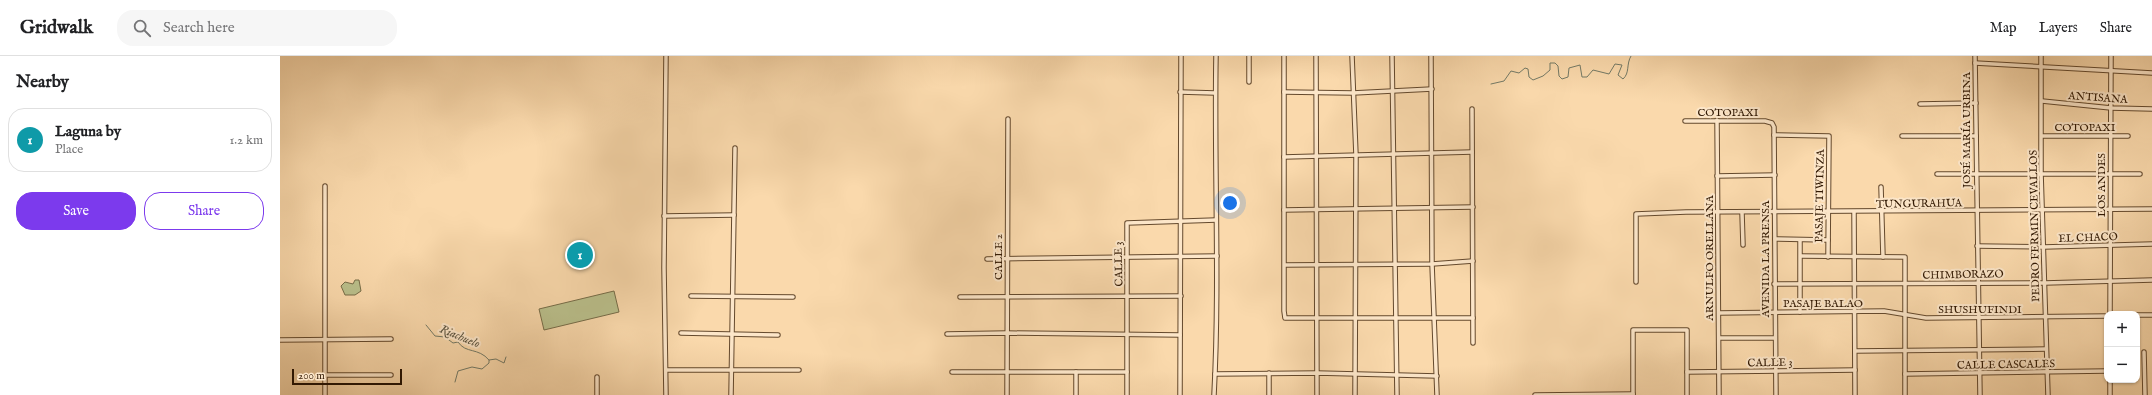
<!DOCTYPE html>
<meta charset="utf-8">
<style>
body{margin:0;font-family:"IM FELL English",serif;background:#f6f6f6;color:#202124}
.controls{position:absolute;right:12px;bottom:12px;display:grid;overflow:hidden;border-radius:8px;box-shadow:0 1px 3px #0004}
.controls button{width:36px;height:36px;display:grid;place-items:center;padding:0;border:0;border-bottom:1px solid #e0e0e0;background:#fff;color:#202124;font:20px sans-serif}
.scale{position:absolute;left:12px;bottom:10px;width:110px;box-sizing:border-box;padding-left:4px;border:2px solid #321903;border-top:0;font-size:11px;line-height:14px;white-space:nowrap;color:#321903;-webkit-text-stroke:3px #fce6c9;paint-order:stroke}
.you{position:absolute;left:950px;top:147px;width:14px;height:14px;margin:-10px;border:3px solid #fff;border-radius:50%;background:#1a73e8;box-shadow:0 0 0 6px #1a73e833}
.badge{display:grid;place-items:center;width:26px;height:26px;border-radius:50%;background:#7c3aed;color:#fff;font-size:13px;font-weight:700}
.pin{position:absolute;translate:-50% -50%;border:2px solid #fff;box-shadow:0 1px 4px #0006}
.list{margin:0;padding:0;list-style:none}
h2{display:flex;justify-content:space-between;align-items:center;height:52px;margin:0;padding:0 16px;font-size:17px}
h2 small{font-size:13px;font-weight:400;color:#757577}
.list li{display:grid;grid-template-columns:26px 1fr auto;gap:12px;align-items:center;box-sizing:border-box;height:64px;margin:0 8px 8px;padding:0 8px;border:1px solid #e0e0e0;border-radius:16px}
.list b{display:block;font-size:15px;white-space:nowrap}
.list p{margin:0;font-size:13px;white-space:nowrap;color:#757577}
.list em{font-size:13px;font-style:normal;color:#757577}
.actions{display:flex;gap:8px;padding:12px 16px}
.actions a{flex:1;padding:9px 0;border:1px solid #7c3aed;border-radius:16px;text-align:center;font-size:14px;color:#7c3aed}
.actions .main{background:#7c3aed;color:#fff}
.icon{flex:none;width:22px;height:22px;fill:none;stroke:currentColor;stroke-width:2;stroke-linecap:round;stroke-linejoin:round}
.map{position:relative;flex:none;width:1872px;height:339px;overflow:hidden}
header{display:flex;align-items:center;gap:24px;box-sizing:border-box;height:56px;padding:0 20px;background:#fff;border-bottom:1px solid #e0e0e0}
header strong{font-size:19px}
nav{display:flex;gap:22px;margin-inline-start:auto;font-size:14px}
.search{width:280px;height:36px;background:#f6f6f6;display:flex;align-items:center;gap:10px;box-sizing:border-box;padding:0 14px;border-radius:16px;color:#757577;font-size:15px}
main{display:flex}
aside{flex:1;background:#fff}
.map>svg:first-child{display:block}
.green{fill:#bac08c;stroke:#766c48}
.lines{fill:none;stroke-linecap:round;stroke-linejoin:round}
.stream{stroke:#737a67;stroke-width:1}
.minor-casing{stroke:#64492d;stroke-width:5.5}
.minor{stroke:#fce6c9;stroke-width:3.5}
.labels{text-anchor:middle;stroke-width:4;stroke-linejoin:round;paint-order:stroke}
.street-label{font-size:11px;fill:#321903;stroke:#fce6c9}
.water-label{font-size:12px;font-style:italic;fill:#58513d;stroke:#fce6c9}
</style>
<header>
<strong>Gridwalk</strong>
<div class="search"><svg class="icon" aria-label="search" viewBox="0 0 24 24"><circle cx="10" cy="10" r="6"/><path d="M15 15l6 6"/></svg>Search here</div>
<nav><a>Map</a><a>Layers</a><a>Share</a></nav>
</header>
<main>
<aside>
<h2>Nearby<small></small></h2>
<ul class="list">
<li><span class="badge" style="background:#0f9aa8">1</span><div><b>Laguna by</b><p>Place</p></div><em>1.2 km</em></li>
</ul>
<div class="actions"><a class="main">Save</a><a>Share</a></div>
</aside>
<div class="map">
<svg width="1872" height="339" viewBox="0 0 1872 339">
<rect width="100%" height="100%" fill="#fad9ac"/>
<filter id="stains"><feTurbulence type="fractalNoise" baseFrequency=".005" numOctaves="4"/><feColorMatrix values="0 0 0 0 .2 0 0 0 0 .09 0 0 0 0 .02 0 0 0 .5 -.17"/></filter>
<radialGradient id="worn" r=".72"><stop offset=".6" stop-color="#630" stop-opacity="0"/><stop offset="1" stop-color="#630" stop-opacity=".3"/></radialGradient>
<g class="green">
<path d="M75 224H79L81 235 75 239H65L61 230 65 226 73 228Z"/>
<path d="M334 235 339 256 264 274 259 253Z"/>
</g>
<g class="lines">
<g class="stream">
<path d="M1211 28 1224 25 1231 15 1239 17 1245 12 1248 13 1249 21 1253 24 1263 20 1270 14V7H1275L1278 10 1279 20 1282 23 1288 21 1289 12 1300 9 1302 21H1307L1313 14 1329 18 1335 8 1342 9 1338 19 1343 23C1350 17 1346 8 1351 0"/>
<path d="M146 269 155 280 165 281 173 287 178 286C186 298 198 291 209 304"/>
<path d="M175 326 178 315 192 311 202 313 209 307V304L216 303 224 307 226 301"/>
</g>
<defs>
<g id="minor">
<path d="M386 0 384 212 386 339"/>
<path d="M969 0V26"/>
<path d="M1004 0V255L1005 262H1193"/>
<path d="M1036 0 1037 339"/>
<path d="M1072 0 1076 99 1075 339"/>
<path d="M1112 0 1117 339"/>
<path d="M1151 0 1152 208 1157 339"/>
<path d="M1695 0 1700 339"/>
<path d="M1761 0V117L1768 339"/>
<path d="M1695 7 1872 17"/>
<path d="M900 36 935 37"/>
<path d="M1004 36 1073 37 1152 33"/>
<path d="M1762 45 1831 52 1872 53"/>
<path d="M1640 48 1696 47"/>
<path d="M1192 53 1193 287"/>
<path d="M1437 64 1439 339"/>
<path d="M1405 65H1485L1492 67 1494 71 1496 339"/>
<path d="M1494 79 1549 80 1548 201"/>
<path d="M1622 80H1696"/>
<path d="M1762 80H1848"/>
<path d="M1004 101 1192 96"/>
<path d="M1657 118H1860"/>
<path d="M1437 120 1495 119"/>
<path d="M1601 131 1603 201"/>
<path d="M1004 154 1193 151"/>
<path d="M1574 156 1575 339"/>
<path d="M1462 157 1463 189"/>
<path d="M384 160 454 159"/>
<path d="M1495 183 1548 184"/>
<path d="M1520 184V256"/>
<path d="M1697 190 1764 191 1872 188"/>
<path d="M1521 200 1625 201V339"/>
<path d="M707 203 937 200"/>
<path d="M1005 209 1152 208 1193 205"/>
<path d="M1356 226V158L1406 156 1872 153"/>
<path d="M1494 228 1765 227 1872 224"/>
<path d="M411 240 513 241"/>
<path d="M680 241 901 240"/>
<path d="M1439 257 1604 255 1646 262 1827 260"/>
<path d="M1830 258 1831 0"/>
<path d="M1857 259H1872"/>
<path d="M401 277 498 279"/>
<path d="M667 278 727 277 900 279"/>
<path d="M1439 282H1495"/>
<path d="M0 284 111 283"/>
<path d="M1575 295 1766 293"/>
<path d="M1864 296 1865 339"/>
<path d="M386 314H519"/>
<path d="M672 316H847"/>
<path d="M796 316V339"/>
<path d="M1407 316 1575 314"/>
<path d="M989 317V339"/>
<path d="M935 318 1037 317 1157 320"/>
<path d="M1625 318 1827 315"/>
<path d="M45 319H111"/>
<path d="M317 321V339"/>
<path d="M1830 324V339"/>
<path d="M45 339V130"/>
<path d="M451 339 455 92"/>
<path d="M727 339 728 63"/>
<path d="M847 339V167L936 164"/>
<path d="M900 339 901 0"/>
<path d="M934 339C940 226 934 113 936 0"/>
<path d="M1255 339 1353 338"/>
<path d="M1353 339V274H1407V339"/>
</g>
</defs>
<use href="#minor" class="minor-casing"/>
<use href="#minor" class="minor"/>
</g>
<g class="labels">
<g class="street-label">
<text transform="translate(1818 41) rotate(4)" y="4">ANTISANA</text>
<text x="1448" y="60">COTOPAXI</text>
<text x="1805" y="75">COTOPAXI</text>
<text transform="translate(1686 74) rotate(-90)" y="4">JOSÉ MARÍA URBINA</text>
<text transform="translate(1821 129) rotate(-90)" y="4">LOS ANDES</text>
<text transform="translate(1539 140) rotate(-89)" y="4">PASAJE TIWINZA</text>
<text transform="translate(1639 147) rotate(-1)" y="4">TUNGURAHUA</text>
<text transform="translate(1754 170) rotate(-91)" y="4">PEDRO FERMIN CEVALLOS</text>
<text transform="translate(1808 181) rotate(-2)" y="4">EL CHACO</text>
<text transform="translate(718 201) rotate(-90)" y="4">CALLE 2</text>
<text transform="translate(1429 202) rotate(-90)" y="4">ARNULFO ORELLANA</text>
<text transform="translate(1485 203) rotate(-90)" y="4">AVENIDA LA PRENSA</text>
<text transform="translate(838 208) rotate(-91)" y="4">CALLE 3</text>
<text transform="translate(1683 218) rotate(-1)" y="4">CHIMBORAZO</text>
<text x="1543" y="251">PASAJE BALAO</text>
<text x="1700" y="257">SHUSHUFINDI</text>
<text transform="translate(1490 306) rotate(-1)" y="4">CALLE 3</text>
<text transform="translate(1726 308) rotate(-1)" y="4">CALLE CASCALES</text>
</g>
<g class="water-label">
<text transform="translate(180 280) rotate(22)" y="4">Riachuelo</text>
</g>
</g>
<rect width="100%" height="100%" filter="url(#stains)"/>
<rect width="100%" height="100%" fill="url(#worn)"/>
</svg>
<div class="controls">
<button>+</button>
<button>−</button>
</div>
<div class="scale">200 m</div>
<div class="you"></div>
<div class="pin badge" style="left:300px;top:199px;background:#0f9aa8">1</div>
</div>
</main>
